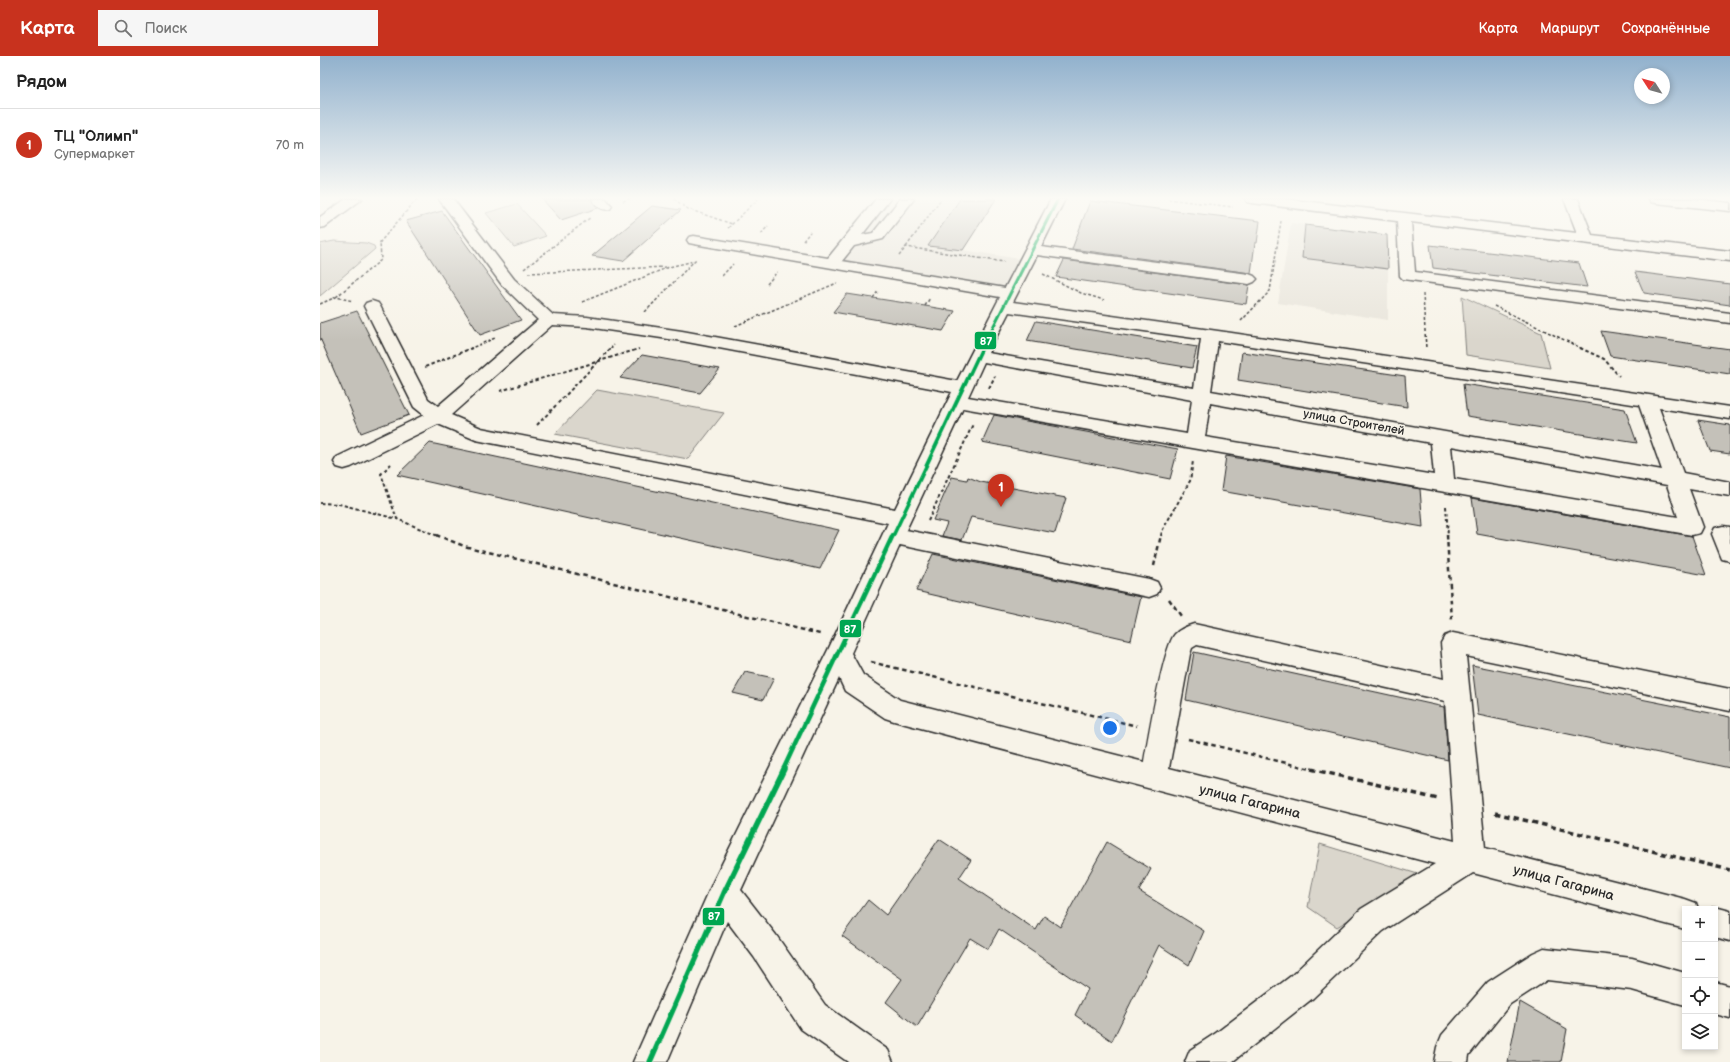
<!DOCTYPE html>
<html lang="ru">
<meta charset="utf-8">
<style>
body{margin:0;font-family:"Balsamiq Sans",sans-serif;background:#f6f6f6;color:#222}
.controls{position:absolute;right:12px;bottom:12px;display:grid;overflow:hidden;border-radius:0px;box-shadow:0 2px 6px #0003}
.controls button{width:36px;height:36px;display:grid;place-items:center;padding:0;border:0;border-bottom:1px solid #e0e0e0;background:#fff;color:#222;font:20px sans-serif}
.compass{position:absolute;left:1314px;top:12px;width:36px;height:36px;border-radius:50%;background:#fff;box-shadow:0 2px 6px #0003;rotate:306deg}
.you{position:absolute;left:790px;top:672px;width:14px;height:14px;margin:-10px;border:3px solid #fff;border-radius:50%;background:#1a73e8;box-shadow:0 0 0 6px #1a73e833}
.badge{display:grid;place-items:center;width:26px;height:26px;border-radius:50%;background:#c8321e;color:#fff;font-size:13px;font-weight:700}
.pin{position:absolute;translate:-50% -33px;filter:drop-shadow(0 1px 2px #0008)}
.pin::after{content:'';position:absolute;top:21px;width:14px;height:12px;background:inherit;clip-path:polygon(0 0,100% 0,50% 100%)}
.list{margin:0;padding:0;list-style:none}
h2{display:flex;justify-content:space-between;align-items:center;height:52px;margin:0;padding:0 16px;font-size:17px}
h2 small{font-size:13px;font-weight:400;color:#767676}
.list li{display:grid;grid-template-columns:26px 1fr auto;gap:12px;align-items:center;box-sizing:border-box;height:72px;padding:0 16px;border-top:1px solid #e0e0e0}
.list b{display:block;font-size:15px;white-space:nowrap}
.list p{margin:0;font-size:13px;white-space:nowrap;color:#767676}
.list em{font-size:13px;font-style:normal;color:#767676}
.icon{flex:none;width:22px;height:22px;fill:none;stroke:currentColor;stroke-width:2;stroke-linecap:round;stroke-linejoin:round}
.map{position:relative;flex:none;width:1410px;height:1006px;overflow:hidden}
header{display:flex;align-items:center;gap:24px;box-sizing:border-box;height:56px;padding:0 20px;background:#c8321e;color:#fff}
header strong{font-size:19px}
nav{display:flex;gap:22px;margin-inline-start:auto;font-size:14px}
.search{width:280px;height:36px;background:#f6f6f6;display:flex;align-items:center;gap:10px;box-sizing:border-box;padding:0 14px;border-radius:0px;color:#767676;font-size:15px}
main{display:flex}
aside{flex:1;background:#fff}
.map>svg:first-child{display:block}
.built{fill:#e8e4da}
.green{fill:#dad6cc;stroke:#82807c}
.building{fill:#c4c1b9;stroke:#2b2b2b}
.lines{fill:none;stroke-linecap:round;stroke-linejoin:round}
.minor-casing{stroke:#2b2b2b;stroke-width:3}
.path-far3{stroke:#2b2b2b;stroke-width:1.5;stroke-dasharray:3 2;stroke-linecap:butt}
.path-far2{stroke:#2b2b2b;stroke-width:2;stroke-dasharray:3.5 2.5;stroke-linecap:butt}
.path-far1{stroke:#2b2b2b;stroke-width:2.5;stroke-dasharray:4.5 3.5;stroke-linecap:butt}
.path{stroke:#2b2b2b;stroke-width:3.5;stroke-dasharray:5.5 4;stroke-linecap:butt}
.minor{fill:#f7f3e8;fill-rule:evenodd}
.bus-1-far3-casing{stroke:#f7f3e8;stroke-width:5}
.bus-1-far2-casing{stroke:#f7f3e8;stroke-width:6}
.bus-1-far1-casing{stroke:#f7f3e8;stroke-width:8}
.bus-1-casing{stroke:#f7f3e8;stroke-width:8}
.bus-1-far3{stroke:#00a651;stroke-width:3}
.bus-1-far2{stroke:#00a651;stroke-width:3.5}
.bus-1-far1{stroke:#00a651;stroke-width:4.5}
.bus-1{stroke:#00a651;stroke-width:5.5}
.labels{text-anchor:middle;stroke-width:3;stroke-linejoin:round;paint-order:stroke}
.street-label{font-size:12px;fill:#2b2b2b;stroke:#f7f3e8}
.near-street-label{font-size:14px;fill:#2b2b2b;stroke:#f7f3e8}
.line-badge{stroke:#f7f3e8;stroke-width:1.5}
.badge-label{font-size:11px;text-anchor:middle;font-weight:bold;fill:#fff}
</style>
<header>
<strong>Карта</strong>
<div class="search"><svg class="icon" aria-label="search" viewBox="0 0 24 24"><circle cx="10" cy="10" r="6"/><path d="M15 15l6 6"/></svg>Поиск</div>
<nav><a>Карта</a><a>Маршрут</a><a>Сохранённые</a></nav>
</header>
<main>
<aside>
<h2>Рядом<small></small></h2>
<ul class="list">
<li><span class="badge">1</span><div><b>ТЦ &quot;Олимп&quot;</b><p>Супермаркет</p></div><em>70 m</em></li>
</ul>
</aside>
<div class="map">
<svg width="1410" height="1006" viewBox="0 0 1410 1006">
<rect width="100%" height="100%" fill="#f7f3e8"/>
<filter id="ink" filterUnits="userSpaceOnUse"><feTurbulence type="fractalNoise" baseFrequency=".025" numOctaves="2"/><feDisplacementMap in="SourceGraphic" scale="8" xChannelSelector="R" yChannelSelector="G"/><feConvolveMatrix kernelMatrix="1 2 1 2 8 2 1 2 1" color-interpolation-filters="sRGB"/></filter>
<g filter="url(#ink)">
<g class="built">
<path d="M556 143H676L643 194 700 203 684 233 507 205Z"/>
<path d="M971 167 985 169 982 202 1068 213V264L958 247Z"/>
</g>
<g class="green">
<path d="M197 148 226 180 194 191 166 157Z"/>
<path d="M14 185 46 187 54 190 55 193 0 240V188Z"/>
<path d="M1142 240 1221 277 1230 312 1146 299Z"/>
<path d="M277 334 404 357 368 403 235 378Z"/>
<path d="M1000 788 1101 819 1017 871 988 851Z"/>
</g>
<g class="building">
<path d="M222 143H271L278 152 241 164Z"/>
<path d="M640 143H676L643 194 608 190Z"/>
<path d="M770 145 940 165 937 187H935L931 217 752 193Z"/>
<path d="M332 150 361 154 303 205 272 200Z"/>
<path d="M122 155 201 264 160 279 86 165Z"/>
<path d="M985 169 1067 179 1068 213 982 202Z"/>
<path d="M1110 189 1259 207 1267 231 1113 212Z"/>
<path d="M744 204 929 229 926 248 736 221Z"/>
<path d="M1315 216 1410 228V249L1324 237Z"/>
<path d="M527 238 605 250 635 255 623 275 513 256Z"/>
<path d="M37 255 89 359 41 377 0 282V267Z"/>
<path d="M716 265 877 291 872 312 707 285Z"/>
<path d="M1281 275 1410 293V318L1290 300Z"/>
<path d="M922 296 1085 320 1087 351 918 324Z"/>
<path d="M322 299 400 313 380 337 300 322Z"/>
<path d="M1143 328 1305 353 1317 387 1147 360Z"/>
<path d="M674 359 858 393 850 423 662 386Z"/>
<path d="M1378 364 1410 369V398L1390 395Z"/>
<path d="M110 387 519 474 500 513 77 419Z"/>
<path d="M906 400 1100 433 1103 471 901 435Z"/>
<path d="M632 421 647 424 648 421 661 426 746 442 735 477 651 461 642 484 622 480 627 467 613 464Z"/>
<path d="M1152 442 1372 480 1386 519 1157 478Z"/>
<path d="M613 498 821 541 811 584 596 535Z"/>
<path d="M874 596 1124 651 1128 704 866 644Z"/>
<path d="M1152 609 1410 661V712L1158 659Z"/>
<path d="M425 616 454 622 443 644 413 637Z"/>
<path d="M619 783 651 804 639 822 716 874 724 860 740 871 787 786 831 813 819 835 884 875 869 909 839 889 792 985 755 959 768 933 679 873 668 893 650 882 597 971 566 946 582 923 522 880 548 844 566 859Z"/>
<path d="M1200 946 1247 973 1241 1006H1188Z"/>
</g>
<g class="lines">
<defs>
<g id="minor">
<path d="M26 143H42L5 171 0 172V161Z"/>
<path d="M119 143H133L194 223 233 259 267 261 362 275 637 325 680 241 374 188 369 187 367 184 369 181 374 180 508 202 556 143H570L542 179 553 177 580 143H594L563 183 534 190 522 205 685 232 731 143H745L721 191 929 218 934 220 937 223 934 226 929 228 717 199 693 246 905 276 1410 351V363L1339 352 1363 417 1410 426V440L1369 433 1383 471 1380 477 1372 479 643 352 586 474 829 523 837 526 840 532 837 538 829 541 580 489 531 597 543 619 580 644 824 706C828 683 843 591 855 578 860 573 867 570 874 568L1124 623 1121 587 1125 580 1133 577 1410 633V655L1146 600 1165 792 1365 843 1376 847 1378 853H1365V873L1153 817 1063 875 993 942 912 1006H865L870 994 896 977 971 920 1041 853 1115 808 574 665 565 662 525 635 519 622 421 834 456 879 505 949 568 994 573 1006H528L481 973 434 901 407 865 347 1006H313L393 826 508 594 568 467 156 384 118 368 31 411 24 413 17 411 14 406 17 401 104 359 94 351 92 347 44 250 46 247 52 245 58 247 60 250 108 343 118 350 218 264 182 229ZM689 256 881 283 874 332 668 297ZM232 269 267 271 362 285 632 336 575 453 161 372 131 359ZM898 285 1319 349 1342 414 891 335ZM664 306 872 344 867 378 648 341ZM890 347 1111 387 1114 419 885 381ZM1131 390 1347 429 1358 461 1134 423ZM877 589 1125 645 1135 785 849 712 870 598 872 592Z"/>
<path d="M272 143H286L292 150 290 153C281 155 277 150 272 143Z"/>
<path d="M925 143H965L1257 177 1244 143H1258L1272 179 1410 195V205L1091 166 1095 216 1410 257V267L1083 223 1080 220 1077 165 932 147 927 146Z"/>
<path d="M1329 143H1373L1410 147V155L1336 147 1331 146Z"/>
<path d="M1403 470 1410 471V505L1402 503 1392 478 1395 472Z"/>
<path d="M1395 851 1410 855V885L1395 881V853H1390Z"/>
<path d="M1224 892 1312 902 1365 917V949L1312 934 1227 924 1190 948 1149 999 1148 1006H1114L1117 991 1122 979 1168 926 1213 897Z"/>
<path d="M1395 926 1410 930V962L1395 958Z"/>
</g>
</defs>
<use href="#minor" class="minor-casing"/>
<g class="path-far3">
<path d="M354 143 368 153 412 168"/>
<path d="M848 143 913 151"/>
<path d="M303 145 310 143"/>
<path d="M408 172 438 143"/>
<path d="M441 178 448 170"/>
<path d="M483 185 490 176"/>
<path d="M586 191 621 143"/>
<path d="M579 200 586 191 684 206"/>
<path d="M204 213 271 161"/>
<path d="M208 217 346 211"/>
<path d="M723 218 761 237 784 244"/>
<path d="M402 220 413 208"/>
<path d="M447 228 457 216"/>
<path d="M1103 238 1106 293"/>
<path d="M16 241 61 204 60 186 97 143"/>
<path d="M553 242 559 234"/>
<path d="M262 246 349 211 374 205"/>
<path d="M0 248 16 241 33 245"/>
<path d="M605 250 610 242"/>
<path d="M1174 250 1263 293"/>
<path d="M325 256 377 202"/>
<path d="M921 265 950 235 961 165"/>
<path d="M415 270 517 227"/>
<path d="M149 293 175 282"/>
<path d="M290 293 294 289"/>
</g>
<g class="path-far2">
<path d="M1260 292 1284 303 1299 320"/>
<path d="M105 311 152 292"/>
<path d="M669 332 675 320"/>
<path d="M180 335 319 293"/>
<path d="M217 369 291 292"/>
<path d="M71 408 61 418 77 463 118 480"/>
<path d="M0 447 19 448 77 463"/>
<path d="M1126 450 1128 480"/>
<path d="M608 465 653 368"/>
<path d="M841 480 842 475 870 425 873 405"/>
</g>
<g class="path-far1">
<path d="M116 479 144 490 500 578"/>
<path d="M1127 479 1132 565"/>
<path d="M834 510 841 479"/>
<path d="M849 543 861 560"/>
<path d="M551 606 817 670"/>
<path d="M868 683 995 714"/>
</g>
<g class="path">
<path d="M991 713 1118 743"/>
<path d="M1175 757 1410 814"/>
</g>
<use href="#minor" class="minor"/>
<defs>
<path id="bus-1-far3" d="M662 293 738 143"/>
<path id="bus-1-far2" d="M573 480 662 292"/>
<path id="bus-1-far1" d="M463 714 573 479"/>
<path id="bus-1" d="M330 1006 404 837 464 713"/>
</defs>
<use href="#bus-1-far3" class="bus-1-far3-casing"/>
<use href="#bus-1-far2" class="bus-1-far2-casing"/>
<use href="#bus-1-far1" class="bus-1-far1-casing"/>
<use href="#bus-1" class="bus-1-casing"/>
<use href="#bus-1-far3" class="bus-1-far3"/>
<use href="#bus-1-far2" class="bus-1-far2"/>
<use href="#bus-1-far1" class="bus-1-far1"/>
<use href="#bus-1" class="bus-1"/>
</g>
</g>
<linearGradient id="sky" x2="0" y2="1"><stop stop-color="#91b1cd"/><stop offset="0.5" stop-color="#fbfaf5"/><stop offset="1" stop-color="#fbfaf5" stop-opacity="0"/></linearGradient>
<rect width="1410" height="284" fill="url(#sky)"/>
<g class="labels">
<g class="street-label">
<text transform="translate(1034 366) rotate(10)" y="4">улица Строителей</text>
</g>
<g class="near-street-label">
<text transform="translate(930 745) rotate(14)" y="5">улица Гагарина</text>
<text transform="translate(1244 826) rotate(15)" y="5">улица Гагарина</text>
</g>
</g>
<g class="line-badge">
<rect x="654" y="275" width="23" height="19" rx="4" fill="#00a651"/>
<rect x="519" y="563" width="23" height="19" rx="4" fill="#00a651"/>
<rect x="382" y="851" width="23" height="19" rx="4" fill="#00a651"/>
</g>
<g class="badge-label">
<text x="666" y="289">87</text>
<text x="530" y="577">87</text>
<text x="394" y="864">87</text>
</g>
</svg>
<div class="controls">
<button>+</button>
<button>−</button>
<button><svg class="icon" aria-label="locate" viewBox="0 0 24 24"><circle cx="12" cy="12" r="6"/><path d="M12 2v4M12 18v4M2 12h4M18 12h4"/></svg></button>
<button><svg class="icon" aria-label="layers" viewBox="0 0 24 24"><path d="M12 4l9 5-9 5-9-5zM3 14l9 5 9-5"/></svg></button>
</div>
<svg class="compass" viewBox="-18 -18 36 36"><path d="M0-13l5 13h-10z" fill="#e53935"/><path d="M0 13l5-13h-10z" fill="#767676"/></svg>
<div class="you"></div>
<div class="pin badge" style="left:681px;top:451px">1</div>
</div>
</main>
